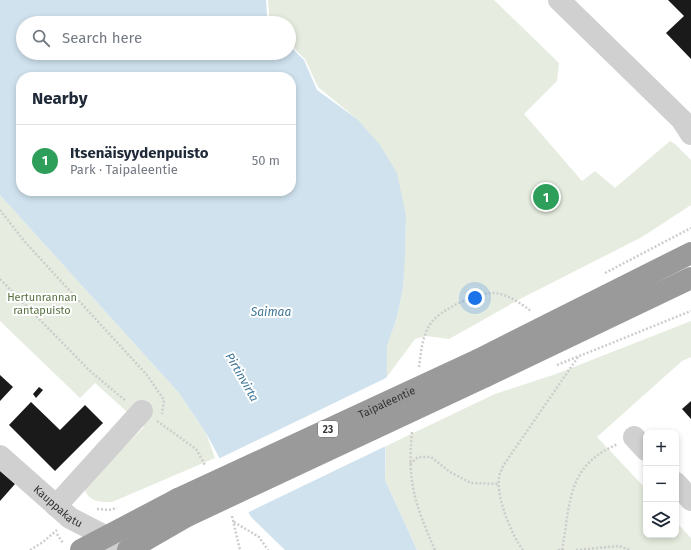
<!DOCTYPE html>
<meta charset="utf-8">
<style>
body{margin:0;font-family:"Fira Sans",sans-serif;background:#f2f2f3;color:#1f2937}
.controls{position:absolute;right:12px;bottom:12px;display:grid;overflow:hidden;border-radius:8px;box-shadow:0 2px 6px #0003}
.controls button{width:36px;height:36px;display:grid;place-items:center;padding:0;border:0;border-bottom:1px solid #e0e1e3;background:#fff;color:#1f2937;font:20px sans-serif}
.you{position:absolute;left:475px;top:298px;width:14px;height:14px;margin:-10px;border:3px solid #fff;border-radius:50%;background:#1a73e8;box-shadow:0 0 0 6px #1a73e833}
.badge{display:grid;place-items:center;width:26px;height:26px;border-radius:50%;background:#e63946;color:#fff;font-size:13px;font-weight:700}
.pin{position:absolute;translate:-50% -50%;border:2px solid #fff;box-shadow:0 1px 4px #0006}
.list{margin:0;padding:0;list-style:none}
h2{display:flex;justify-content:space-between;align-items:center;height:52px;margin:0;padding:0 16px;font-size:17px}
h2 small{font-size:13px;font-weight:400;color:#747a83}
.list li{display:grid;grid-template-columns:26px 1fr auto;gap:12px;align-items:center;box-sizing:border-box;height:72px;padding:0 16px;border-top:1px solid #e0e1e3}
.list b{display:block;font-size:15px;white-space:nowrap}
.list p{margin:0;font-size:13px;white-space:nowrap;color:#747a83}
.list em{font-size:13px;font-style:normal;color:#747a83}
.icon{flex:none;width:22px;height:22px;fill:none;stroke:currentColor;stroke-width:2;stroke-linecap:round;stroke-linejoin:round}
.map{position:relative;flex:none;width:691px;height:550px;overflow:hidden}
.search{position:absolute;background:#fff;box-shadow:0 2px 6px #0003;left:16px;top:16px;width:280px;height:44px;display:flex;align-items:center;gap:10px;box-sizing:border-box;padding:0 14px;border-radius:22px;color:#747a83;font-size:15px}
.panel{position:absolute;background:#fff;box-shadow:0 2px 6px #0003;left:16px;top:72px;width:280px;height:124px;border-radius:16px}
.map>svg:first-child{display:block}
.green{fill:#e6ecdf}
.water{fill:#cfe2ee;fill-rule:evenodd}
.pier{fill:#fff}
.building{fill:#1a1a1a}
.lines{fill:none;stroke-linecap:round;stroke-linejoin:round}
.path{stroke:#cdcdcd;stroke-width:2.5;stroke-dasharray:2 2;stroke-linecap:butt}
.minor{stroke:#d0d0d0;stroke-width:22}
.highway{stroke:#9a9a9a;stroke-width:22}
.highway-bridge{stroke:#9a9a9a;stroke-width:22}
.labels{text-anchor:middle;stroke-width:4;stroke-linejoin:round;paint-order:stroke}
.shield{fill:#fff;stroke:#707070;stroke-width:1}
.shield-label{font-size:10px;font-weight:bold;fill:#333}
.park-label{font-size:11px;fill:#56703f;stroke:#fff}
.street-label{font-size:11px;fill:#333;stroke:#fff}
.water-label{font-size:12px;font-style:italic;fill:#3f7597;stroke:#fff}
</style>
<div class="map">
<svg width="691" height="550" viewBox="0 0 691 550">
<rect width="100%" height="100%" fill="#fff"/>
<g class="green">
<path d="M268 0H494L559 63 557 81 524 114 582 181 595 171 615 188 670 141 675 144 691 160V205L642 237 520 299 449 339 426 336 415 339 386 378 387 346 397 317 403 288 406 216 357 119 318 87 305 59 289 43V23H274L269 15Z"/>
<path d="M0 195 179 393 206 433 215 458 112 502C99 502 88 502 84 487L144 427 95 383 80 398 0 321Z"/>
<path d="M691 321V357L682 361 597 437 646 489V535H676V522L691 538V550H417L385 480 386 446 495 394 556 374Z"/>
</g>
<path class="water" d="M0 0H266L267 15 272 23H23V53H289V45L304 60 317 90 357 119 380 145 397 173 406 216 405 256 403 288 397 317 387 346 385 480 417 550H285L251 517 206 433 179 393 0 195ZM21 77H291V191H21Z"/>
<path class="pier" d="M388 377V445L247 513 218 459Z"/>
<g class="building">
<path d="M668 0H691V59L666 33 684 16Z"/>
<path d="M0 375 13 387 0 401Z"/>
<path d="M39 387 43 390 36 398 33 394Z"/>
<path d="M691 401V419L682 409Z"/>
<path d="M31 402 60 430 85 405 103 423 55 471 9 425Z"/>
<path d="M0 471 15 484 0 501Z"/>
</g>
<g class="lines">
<g class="path">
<path d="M0 210 25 242 147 375 164 400 162 414"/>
<path d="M605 273 691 228"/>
<path d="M0 279 90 371 126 401"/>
<path d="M557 365 691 311"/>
<path d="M419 367C421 352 422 336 431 323 440 310 474 294 490 293 505 292 520 303 531 311"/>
<path d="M157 421 196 449 205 465"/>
<path d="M412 432C407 483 415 504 435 550"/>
<path d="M410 464 418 457H431L450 472 471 483 499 484"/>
<path d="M97 509 109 510 117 508"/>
<path d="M232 516 240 550"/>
<path d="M234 522 259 537 268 550"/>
<path d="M57 534 63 543"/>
<path d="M30 550 43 542 57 530"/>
<path d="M523 550C512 536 496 497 499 478 499 474 502 470 503 466L578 357"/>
<path d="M558 550H566"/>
<path d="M562 550C571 502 566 466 618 444"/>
<path d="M576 550 619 546 630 550"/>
</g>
<g class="minor">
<path d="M559 0 682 120 691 134"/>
<path d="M634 437 646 450"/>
<path id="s1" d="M0 456 70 518 105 536 122 550"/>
<path d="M676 483 691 500"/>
<path d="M56 506 142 411"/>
</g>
<g class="highway">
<path d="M478 360 691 253"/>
<path d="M486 376 691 278"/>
<path d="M81 550 178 499"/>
<path d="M128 550 187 516"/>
</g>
<g class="highway-bridge">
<path id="s2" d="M178 499 478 360"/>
<path d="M187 516 486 376"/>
</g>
</g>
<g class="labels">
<rect class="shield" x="318" y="421" width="20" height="16" rx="3"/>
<g class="shield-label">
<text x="328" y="433">23</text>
</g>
<g class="park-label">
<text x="42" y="301">Hertunrannan<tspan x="42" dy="13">rantapuisto</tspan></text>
</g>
<g class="street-label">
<text dy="4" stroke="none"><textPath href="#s2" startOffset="230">Taipaleentie</textPath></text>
<text dy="4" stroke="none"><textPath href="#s1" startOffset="77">Kauppakatu</textPath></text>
</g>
<g class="water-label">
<text x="271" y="316">Saimaa</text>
<text transform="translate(242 377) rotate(60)" y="4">Pirtinvirta</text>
</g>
</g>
</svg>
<div class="controls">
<button>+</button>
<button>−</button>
<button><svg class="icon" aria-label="layers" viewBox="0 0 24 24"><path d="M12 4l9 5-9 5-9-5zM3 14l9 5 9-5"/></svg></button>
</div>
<div class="you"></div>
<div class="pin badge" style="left:546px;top:197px;background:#2e9e5b">1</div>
<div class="search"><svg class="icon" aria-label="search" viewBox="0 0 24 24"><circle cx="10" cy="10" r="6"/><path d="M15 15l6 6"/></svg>Search here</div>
<section class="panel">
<h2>Nearby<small></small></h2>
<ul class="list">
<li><span class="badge" style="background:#2e9e5b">1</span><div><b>Itsenäisyydenpuisto</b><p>Park · Taipaleentie</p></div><em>50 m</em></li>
</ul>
</section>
</div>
